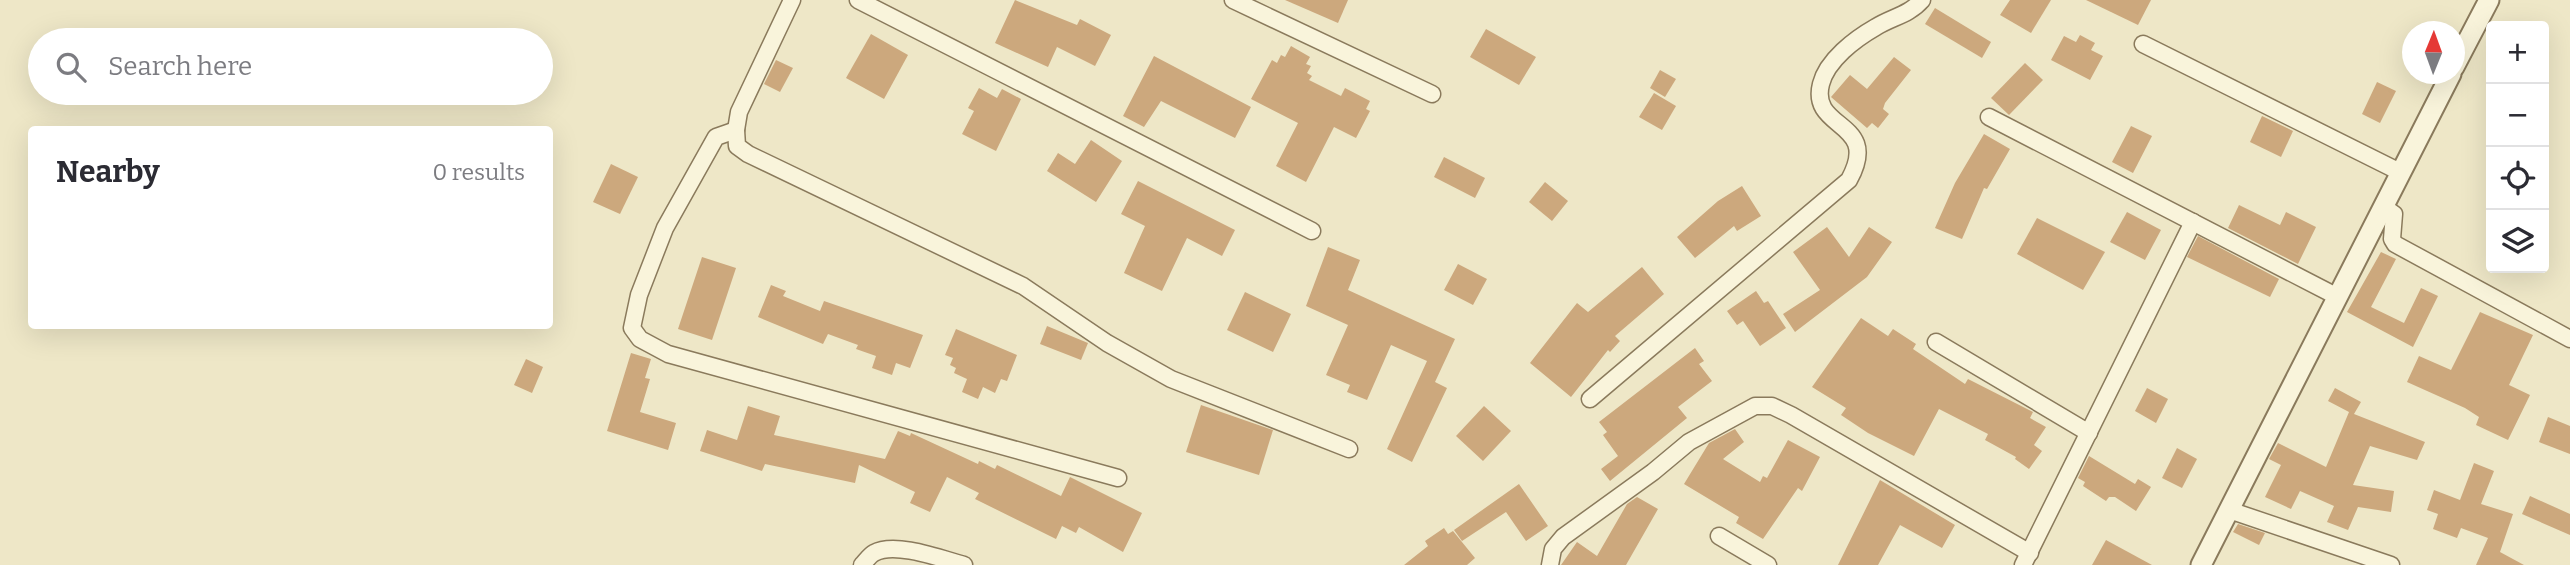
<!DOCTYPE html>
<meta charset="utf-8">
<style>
body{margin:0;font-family:Bitter,serif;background:#f2f2f3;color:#2b2b33}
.controls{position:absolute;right:21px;top:21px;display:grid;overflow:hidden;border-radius:7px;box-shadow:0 7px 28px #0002}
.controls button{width:63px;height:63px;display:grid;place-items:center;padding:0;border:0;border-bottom:2px solid #e1e1e2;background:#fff;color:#2b2b33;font:35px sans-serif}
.compass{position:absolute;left:2402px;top:21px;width:63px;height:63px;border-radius:50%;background:#fff;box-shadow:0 7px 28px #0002;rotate:1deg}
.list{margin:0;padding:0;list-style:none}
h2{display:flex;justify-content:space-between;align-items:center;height:91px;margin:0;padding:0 28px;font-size:30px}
h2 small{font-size:23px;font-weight:400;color:#7c7c81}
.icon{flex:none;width:38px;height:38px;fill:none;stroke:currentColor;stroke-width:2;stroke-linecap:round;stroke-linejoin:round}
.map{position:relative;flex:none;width:2570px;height:565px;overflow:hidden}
.search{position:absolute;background:#fff;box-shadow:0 7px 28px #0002;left:28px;top:28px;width:525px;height:77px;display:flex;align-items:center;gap:18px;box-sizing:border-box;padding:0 24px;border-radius:38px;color:#7c7c81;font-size:26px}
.panel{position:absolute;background:#fff;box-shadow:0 7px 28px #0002;left:28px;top:126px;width:525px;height:203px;border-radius:7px}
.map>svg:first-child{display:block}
.building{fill:#cca87d}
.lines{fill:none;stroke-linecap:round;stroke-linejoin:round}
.minor-casing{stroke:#8a7a5c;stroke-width:19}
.tertiary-casing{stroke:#8a7a5c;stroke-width:23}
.minor{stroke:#f9f4db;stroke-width:16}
.tertiary{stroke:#f9f4db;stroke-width:19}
</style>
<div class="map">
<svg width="2570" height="565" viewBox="0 0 2570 565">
<rect width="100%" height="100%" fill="#eee7c7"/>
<g class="building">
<path d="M1015 0 1077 25 1080 19 1111 35 1095 66 1057 47 1048 67 995 43Z"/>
<path d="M1285 0H1348L1338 23Z"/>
<path d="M2010 0H2051L2031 33 2000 15Z"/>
<path d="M2086 0H2151L2138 25Z"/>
<path d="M1935 8 1991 42 1982 58 1925 24Z"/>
<path d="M1486 29 1536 57 1519 85 1470 57Z"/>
<path d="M871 34 908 55 884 99 846 78Z"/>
<path d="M2080 35 2095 43 2091 50 2103 56 2090 80 2051 60 2064 36 2076 42Z"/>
<path d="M1291 46 1310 57 1306 64 1311 66 1307 73 1312 76 1309 80 1341 96 1345 88 1370 101 1366 109 1370 111 1356 138 1334 127 1306 182 1276 166 1298 123 1251 99 1272 60 1277 63 1281 55 1285 57Z"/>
<path d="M1154 56 1251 107 1235 138 1161 101 1144 127 1123 116Z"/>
<path d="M1894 57 1911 70 1885 103 1883 109 1889 114 1878 128 1872 123 1867 128 1831 97 1850 75 1867 89Z"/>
<path d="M776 60 793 68 780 92 764 84Z"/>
<path d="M2025 63 2043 80 2009 115 1991 98Z"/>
<path d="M1660 70 1676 79 1665 97 1650 88Z"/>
<path d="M2377 82 2396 91 2380 123 2362 114Z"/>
<path d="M979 88 997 98 1002 89 1021 99 996 151 962 134 974 111 968 108Z"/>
<path d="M1654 93 1676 106 1662 130 1639 117Z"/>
<path d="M2262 116 2293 131 2281 157 2250 142Z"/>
<path d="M2131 126 2152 136 2133 173 2112 162Z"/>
<path d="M1984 134 2010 149 1987 189 1984 188 1962 239 1935 228 1955 183Z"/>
<path d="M1091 140 1122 161 1096 202 1047 171 1058 153 1075 164Z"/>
<path d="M1444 157 1485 178 1475 198 1434 177Z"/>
<path d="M611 164 638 177 620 214 593 202Z"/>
<path d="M1138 181 1235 230 1222 256 1187 238 1162 291 1124 273 1145 226 1121 214Z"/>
<path d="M1545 182 1568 201 1552 221 1529 202Z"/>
<path d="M1742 186 1761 216 1737 231 1734 226 1695 258 1677 237 1718 201Z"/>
<path d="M2239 205 2280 225 2286 212 2316 227 2298 264 2228 228Z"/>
<path d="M2127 212 2161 230 2145 260 2110 242Z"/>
<path d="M2037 218 2105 252 2083 290 2017 254Z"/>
<path d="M1827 227 1849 257 1869 227 1892 242 1867 277 1795 332 1783 314 1820 290 1793 252Z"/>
<path d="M2198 236 2279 279 2270 297 2187 257Z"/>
<path d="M1328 247 1360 260 1348 290 1455 339 1435 382 1447 388 1412 462 1387 449 1427 361 1391 345 1367 400 1347 392 1350 385 1326 375 1348 325 1306 306Z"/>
<path d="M2381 252 2396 259 2371 307 2404 323 2421 288 2438 296 2413 347 2347 312Z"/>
<path d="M702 257 736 268 712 340 678 329Z"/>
<path d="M1458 264 1487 279 1473 305 1444 290Z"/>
<path d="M1642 267 1664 294 1615 336 1620 341 1610 352 1608 350 1571 397 1530 363 1577 303 1588 312Z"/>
<path d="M771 285 786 291 783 296 820 311 824 301 923 335 910 368 896 363 892 375 872 368 876 356 856 349 858 345 828 334 823 344 758 317Z"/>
<path d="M1756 291 1764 303 1768 301 1786 328 1760 346 1743 321 1737 325 1727 311Z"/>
<path d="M1245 292 1291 314 1273 352 1227 330Z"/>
<path d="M2480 312 2533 335 2509 385 2530 395 2508 440 2476 425 2479 417 2465 408 2407 382 2419 356 2451 370Z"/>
<path d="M1861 318 1888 336 1893 329 1916 344 1913 349 1965 384 1968 379 2033 412 2030 418 2046 427 2034 445 2042 451 2029 469 2015 459 2016 457 1985 440 1988 434 1939 409 1914 456 1868 433 1841 415 1846 408 1812 387Z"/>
<path d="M1047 326 1088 343 1081 360 1040 344Z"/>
<path d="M956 329 1017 355 1007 381 1001 379 995 393 983 387 978 399 962 392 967 379 954 373 956 368 950 365 953 358 945 355Z"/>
<path d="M1695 348 1704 361 1699 364 1712 381 1678 407 1687 418 1610 481 1601 469 1618 456 1603 435 1607 432 1599 422Z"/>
<path d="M631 353 651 359 645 378 650 379 640 412 676 423 668 450 607 431Z"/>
<path d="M526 359 543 367 532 393 514 385Z"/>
<path d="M2147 388 2168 399 2156 423 2135 411Z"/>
<path d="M2335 388 2361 402 2354 414 2425 442 2417 460 2370 446 2353 485 2394 491 2391 512 2358 507 2348 530 2327 522 2334 506 2300 491 2291 509 2265 497 2281 465 2269 459 2278 443 2326 467 2349 412 2328 401Z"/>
<path d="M1201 405 1273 430 1259 475 1186 452Z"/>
<path d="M748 406 780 416 774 435 885 459 898 431 910 436 911 433 978 464 979 461 995 469 997 465 1061 496 1070 477 1142 513 1123 552 1079 527 1076 533 1062 526 1056 539 975 499 979 493 947 477 930 512 910 503 915 492 859 465 855 483 765 464 762 471 700 451 707 430 737 440Z"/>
<path d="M1484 406 1511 431 1483 461 1456 436Z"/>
<path d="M2548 417 2570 426V454L2539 442Z"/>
<path d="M1735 429 1744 442 1723 459 1760 482 1763 476 1767 478 1788 440 1820 457 1802 491 1798 488 1763 539 1736 523 1739 517 1684 484 1709 443Z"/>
<path d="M2177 448 2197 459 2182 488 2162 478Z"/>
<path d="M2089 456 2135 484 2138 479 2151 487 2136 511 2115 497H2109L2106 501 2083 486 2085 482 2078 478Z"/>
<path d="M2474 463 2494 471 2481 504 2513 514 2500 552 2524 565H2476L2488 538 2461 528 2457 538 2433 529 2438 514 2427 510 2434 490 2460 500Z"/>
<path d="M1880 480 1955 525 1942 548 1900 525 1878 565H1838Z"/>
<path d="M1519 484 1548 526 1526 541 1506 512 1462 541 1454 530Z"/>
<path d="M2530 496 2570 514V535L2522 514Z"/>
<path d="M1637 497 1658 509 1626 565H1561L1577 542 1597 556 1627 504Z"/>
<path d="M2238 524 2265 533 2259 545 2233 532Z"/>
<path d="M1444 528 1448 534 1453 531 1475 558 1467 565H1404L1428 546 1425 541Z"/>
<path d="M2106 540 2152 565H2092Z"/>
</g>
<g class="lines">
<defs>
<g id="minor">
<path d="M792 0 739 112 736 130 737 146 748 154 1023 286 1107 343 1171 379 1349 449"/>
<path d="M858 0 1312 231"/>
<path d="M1233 0 1432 94"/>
<path d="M2143 44 2400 172"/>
<path d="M1989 117 2338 297"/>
<path d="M736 130 716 137 665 228 639 295 632 328 640 339 668 354 1118 478"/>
<path d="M2384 207 2394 214 2392 239 2395 244 2570 339"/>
<path d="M1936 342 2089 433"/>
<path d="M1590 399 1849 180C1882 120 1809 131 1821 84 1827 60 1855 39 1876 27 1892 17 1909 15 1922 0"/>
<path d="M2229 510 2391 565"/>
<path d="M1719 536 1768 565"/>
<path d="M862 565C865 562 870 555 874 553 895 541 942 559 964 565"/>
<path d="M1550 565 1553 549 1563 537 1653 472 1689 442 1755 406H1772L1791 415 2030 553"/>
<path d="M2023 565 2193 222"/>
</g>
<g id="tertiary">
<path d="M2454 67 2489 0"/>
<path d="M2201 565 2451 74"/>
</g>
</defs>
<use href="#minor" class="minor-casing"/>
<use href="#tertiary" class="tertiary-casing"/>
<use href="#minor" class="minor"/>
<use href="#tertiary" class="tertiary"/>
</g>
</svg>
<div class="controls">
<button>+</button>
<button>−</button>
<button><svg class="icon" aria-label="locate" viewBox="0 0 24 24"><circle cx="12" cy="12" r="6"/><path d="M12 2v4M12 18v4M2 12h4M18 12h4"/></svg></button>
<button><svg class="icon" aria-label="layers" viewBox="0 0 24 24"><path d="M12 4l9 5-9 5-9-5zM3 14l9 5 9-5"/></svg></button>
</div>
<svg class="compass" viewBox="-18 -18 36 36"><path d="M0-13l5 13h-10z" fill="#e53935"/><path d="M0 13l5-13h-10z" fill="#7c7c81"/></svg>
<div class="search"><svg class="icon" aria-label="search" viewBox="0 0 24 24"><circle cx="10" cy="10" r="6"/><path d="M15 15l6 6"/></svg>Search here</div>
<section class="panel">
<h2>Nearby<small>0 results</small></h2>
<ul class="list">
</ul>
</section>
</div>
